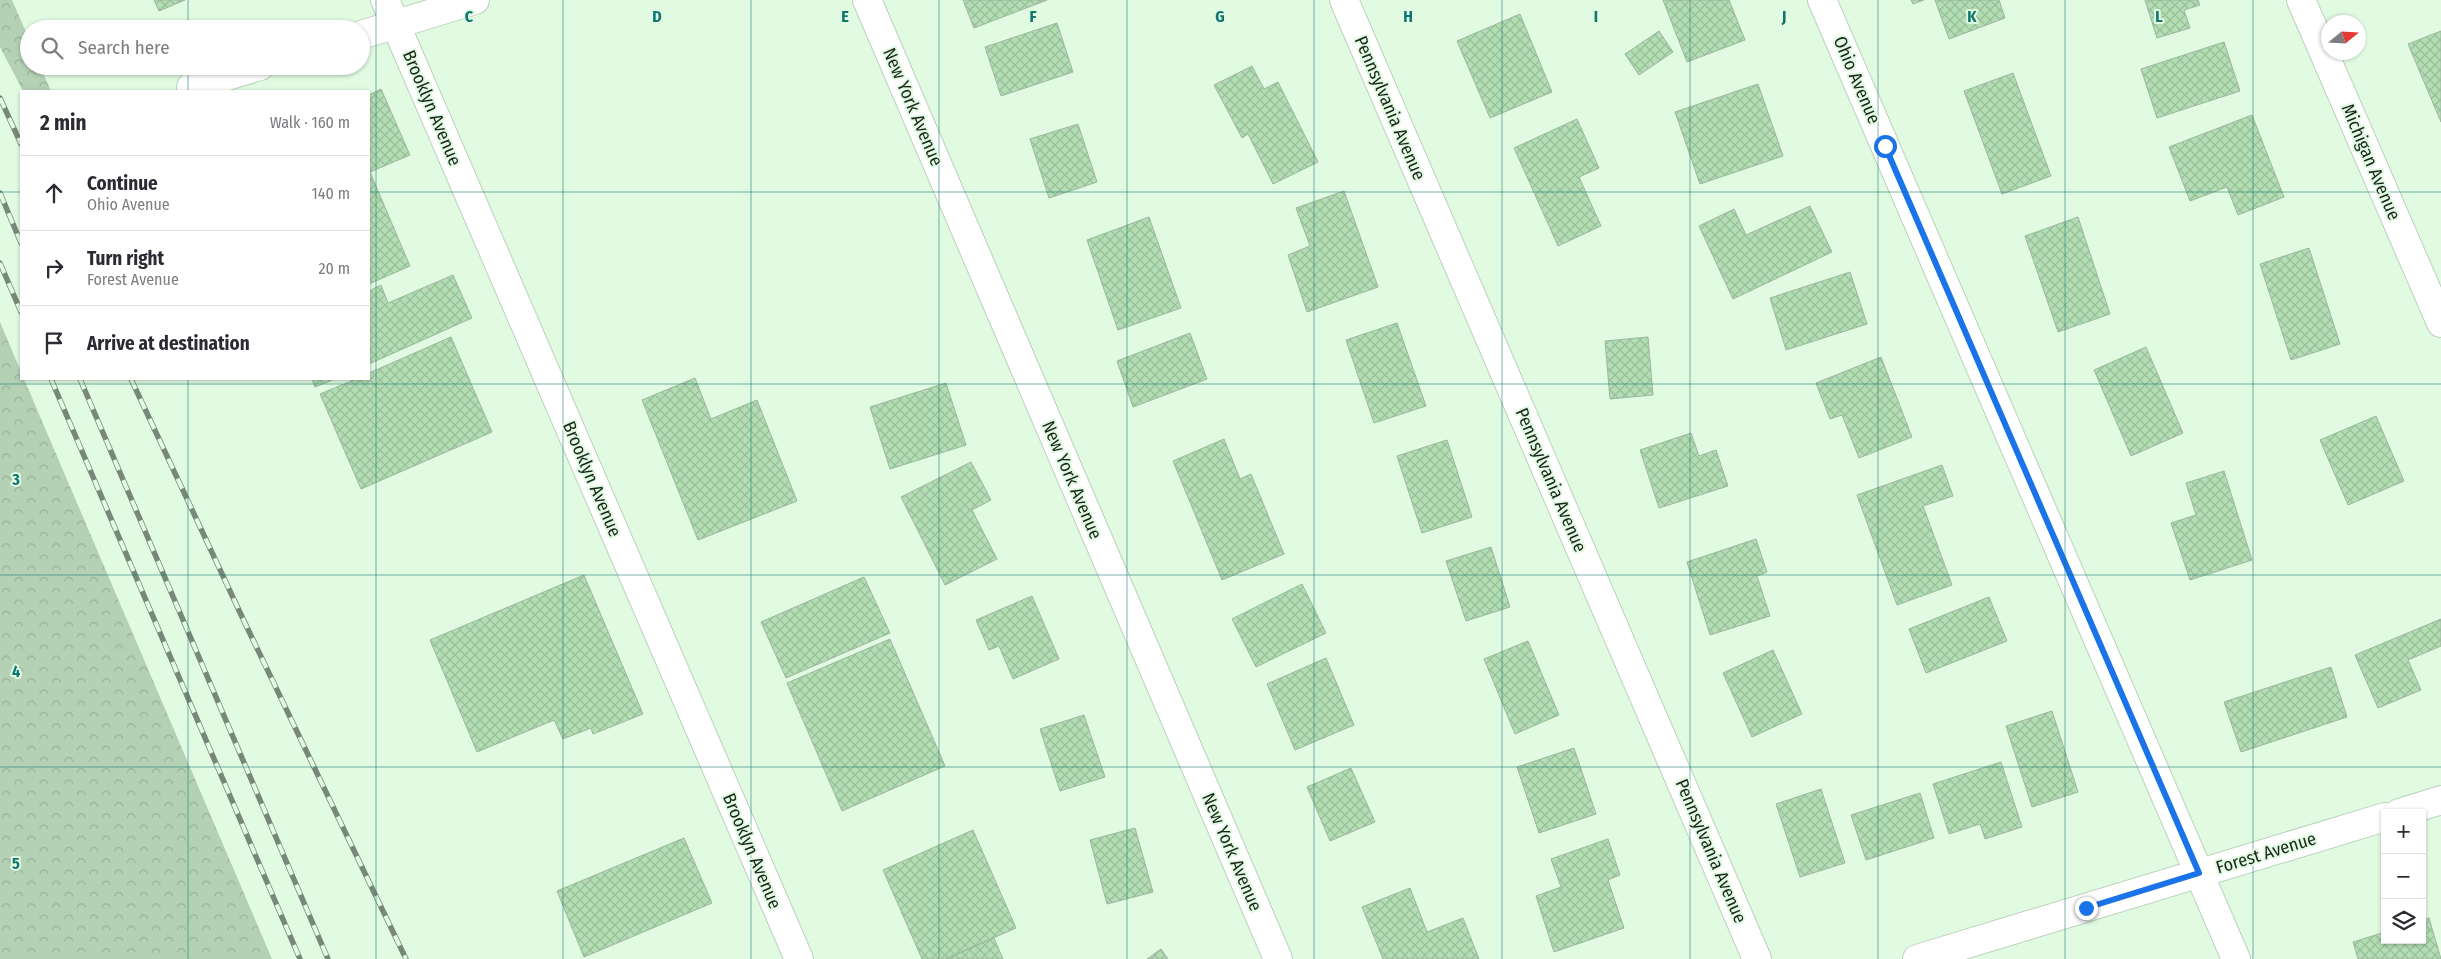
<!DOCTYPE html>
<meta charset="utf-8">
<style>
body{margin:0;font-family:"Fira Sans Condensed",sans-serif;background:#f7f7f7;color:#2b2b33}
.controls{position:absolute;right:15px;bottom:15px;display:grid;overflow:hidden;border-radius:0px;box-shadow:0 1px 4px #0004}
.controls button{width:45px;height:45px;display:grid;place-items:center;padding:0;border:0;border-bottom:1px solid #e1e1e2;background:#fff;color:#2b2b33;font:25px sans-serif}
.compass{position:absolute;left:2321px;top:15px;width:45px;height:45px;border-radius:50%;background:#fff;box-shadow:0 1px 4px #0004;rotate:72deg}
.stop{position:absolute;width:15px;height:15px;margin:-11px;border:4px solid #1a73e8;border-radius:50%;background:#fff}
.stop.end{background:#1a73e8;border-color:#fff;box-shadow:0 1px 5px #0008}
.list{margin:0;padding:0;list-style:none}
h2{display:flex;justify-content:space-between;align-items:center;height:65px;margin:0;padding:0 20px;font-size:21px}
h2 small{font-size:16px;font-weight:400;color:#7c7c81}
.list li{display:grid;grid-template-columns:32px 1fr auto;gap:15px;align-items:center;box-sizing:border-box;height:75px;padding:0 20px;border-top:1px solid #e1e1e2}
.list b{display:block;font-size:19px;white-space:nowrap}
.list p{margin:0;font-size:16px;white-space:nowrap;color:#7c7c81}
.list em{font-size:16px;font-style:normal;color:#7c7c81}
.icon{flex:none;width:28px;height:28px;fill:none;stroke:currentColor;stroke-width:2;stroke-linecap:round;stroke-linejoin:round}
.map{position:relative;flex:none;width:2441px;height:959px;overflow:hidden}
.search{position:absolute;background:#fff;box-shadow:0 1px 4px #0004;left:20px;top:20px;width:350px;height:55px;display:flex;align-items:center;gap:12px;box-sizing:border-box;padding:0 18px;border-radius:28px;color:#7c7c81;font-size:19px}
.panel{position:absolute;background:#fff;box-shadow:0 1px 4px #0004;left:20px;top:90px;width:350px;height:290px;border-radius:0px}
.map>svg:first-child{display:block}
.forest{fill:url(#forest-crowns)}
.building{fill:url(#building-cross-hatch);stroke:#9eb69f}
.lines{fill:none;stroke-linecap:round;stroke-linejoin:round}
.minor-casing{stroke:#bad2ba;stroke-width:30}
.minor{stroke:#fff;stroke-width:28}
.rail-casing{stroke:#788878;stroke-width:5.5}
.rail{stroke:#e1fae2;stroke-width:4;stroke-dasharray:11;stroke-linecap:butt}
.route{stroke:#1a73e8;stroke-width:6}
.grid{fill:none;stroke:#0f766e;stroke-width:1;stroke-opacity:0.55}
.labels{text-anchor:middle;stroke-width:4;stroke-linejoin:round;paint-order:stroke}
.street-label{font-size:18px;fill:#1c251c;stroke:#e1fae2}
.grid-label{font-size:16px;text-anchor:middle;font-weight:bold;fill:#0f766e;stroke:#e1fae2;stroke-width:4;stroke-linejoin:round;paint-order:stroke}
</style>
<div class="map">
<svg width="2441" height="959" viewBox="0 0 2441 959">
<defs>
<pattern id="forest-crowns" width="20" height="18" patternUnits="userSpaceOnUse" patternTransform="scale(1.25)"><rect width="20" height="18" fill="#b4d0b5"/><path d="M2 6a3 3 0 1 1 6 0M12 15a3 3 0 1 1 6 0" fill="none" stroke="#9ab29b"/></pattern>
<pattern id="building-cross-hatch" width="8" height="8" patternUnits="userSpaceOnUse" patternTransform="scale(1.25)"><rect width="8" height="8" fill="#b3deb4"/><path d="M0 0l8 8M0 8l8-8" fill="none" stroke="#99be9a"/></pattern>
</defs>
<rect width="100%" height="100%" fill="#e1fae2"/>
<g class="forest">
<path d="M0 0H12L29 39V66H40L51 91H23L0 47Z"/>
<path d="M0 322 21 372V379H24L272 959H0Z"/>
</g>
<g class="building">
<path d="M154 0H185L159 11Z"/>
<path d="M963 0H1047L974 28Z"/>
<path d="M1663 0H1729L1745 40 1687 62Z"/>
<path d="M1911 0H1924L1913 4Z"/>
<path d="M1935 0H1999L2005 18 1949 39Z"/>
<path d="M2145 0H2198L2200 5 2184 10 2190 28 2157 38Z"/>
<path d="M1520 14 1552 92 1490 118 1457 41Z"/>
<path d="M1057 23 1073 72 1001 96 985 47Z"/>
<path d="M1659 31 1673 52 1639 75 1625 54Z"/>
<path d="M2441 31V122L2408 44Z"/>
<path d="M2224 42 2240 91 2157 118 2141 69Z"/>
<path d="M1252 66 1264 89 1278 82 1318 162 1273 184 1248 134 1242 138 1214 85Z"/>
<path d="M2013 73 2051 176 2002 194 1964 91Z"/>
<path d="M1758 84 1783 156 1700 184 1675 112Z"/>
<path d="M381 89 410 155 370 172 410 266 369 284V95Z"/>
<path d="M2252 115 2284 197 2238 215 2227 187 2190 201 2169 147Z"/>
<path d="M1577 119 1599 168 1579 177 1601 226 1558 246 1514 148Z"/>
<path d="M1078 124 1097 182 1049 198 1030 139Z"/>
<path d="M1344 191 1378 287 1307 312 1288 255 1310 246 1296 208Z"/>
<path d="M1810 206 1832 252 1733 299 1699 226 1734 209 1746 235Z"/>
<path d="M1149 217 1181 308 1118 330 1087 240Z"/>
<path d="M2078 217 2110 314 2058 332 2025 236Z"/>
<path d="M2309 248 2340 344 2291 360 2260 264Z"/>
<path d="M1850 272 1867 324 1786 350 1770 298Z"/>
<path d="M453 275 472 318 369 364V291L381 285 388 303Z"/>
<path d="M1397 323 1426 406 1374 423 1346 340Z"/>
<path d="M1190 333 1207 379 1133 407 1117 361Z"/>
<path d="M451 337 492 432 361 489 320 394 356 379H369V373Z"/>
<path d="M1648 337 1653 395 1610 399 1605 341Z"/>
<path d="M2146 347 2183 433 2131 456 2094 370Z"/>
<path d="M1881 357 1912 437 1859 458 1842 415 1830 419 1816 383Z"/>
<path d="M695 378 711 419 757 400 797 501 698 540 642 400Z"/>
<path d="M312 379H335L315 387Z"/>
<path d="M946 383 966 445 890 469 870 407Z"/>
<path d="M2376 416 2404 481 2348 505 2320 440Z"/>
<path d="M1691 433 1699 456 1716 450 1728 486 1659 508 1640 450Z"/>
<path d="M1224 439 1240 479 1251 474 1284 554 1222 580 1173 461Z"/>
<path d="M1447 440 1472 517 1422 533 1397 456Z"/>
<path d="M971 462 991 500 972 510 997 559 945 585 901 497Z"/>
<path d="M1942 465 1953 496 1923 506 1952 585 1897 605 1857 495Z"/>
<path d="M2224 471 2252 560 2190 580 2171 523 2196 515 2186 483Z"/>
<path d="M1756 539 1767 572 1757 576 1770 616 1710 635 1687 562Z"/>
<path d="M1491 547 1510 607 1466 621 1446 561Z"/>
<path d="M584 575 643 714 593 734 591 728 563 739 554 720 477 752 430 640Z"/>
<path d="M864 577 890 633 786 678 761 622Z"/>
<path d="M1302 584 1326 633 1256 667 1232 619Z"/>
<path d="M1032 596 1059 659 1013 679 999 646 989 650 976 620Z"/>
<path d="M1989 597 2007 641 1926 673 1909 629Z"/>
<path d="M2441 619V646L2408 660 2421 690 2378 708 2355 655Z"/>
<path d="M890 639 945 766 842 811 787 683Z"/>
<path d="M1528 641 1559 715 1515 734 1484 659Z"/>
<path d="M1773 650 1802 714 1752 737 1723 673Z"/>
<path d="M1326 658 1354 725 1295 750 1267 684Z"/>
<path d="M2331 667 2347 717 2241 752 2224 702Z"/>
<path d="M2052 711 2078 792 2032 807 2006 726Z"/>
<path d="M1084 715 1105 777 1060 791 1040 729Z"/>
<path d="M1574 748 1596 814 1539 833 1517 767Z"/>
<path d="M2001 762 2022 827 1985 839 1980 824 1949 834 1933 784Z"/>
<path d="M1351 768 1375 822 1330 841 1307 787Z"/>
<path d="M1821 789 1845 863 1800 877 1776 804Z"/>
<path d="M1920 793 1934 838 1866 860 1851 815Z"/>
<path d="M1135 828 1153 892 1107 904 1090 840Z"/>
<path d="M973 830 1016 928 945 959H922L883 870Z"/>
<path d="M684 838 712 903 584 957 557 891Z"/>
<path d="M1608 839 1620 875 1608 880 1624 928 1554 952 1536 896 1561 887 1551 859Z"/>
<path d="M1410 888 1427 932 1463 918 1479 959H1383L1362 907Z"/>
<path d="M2429 918 2441 959H2358L2353 942 2385 932V940H2422V920Z"/>
<path d="M994 938 1003 959H946Z"/>
<path d="M1161 949 1168 959H1147Z"/>
</g>
<g class="lines">
<defs>
<g id="minor">
<path d="M385 0 799 959"/>
<path d="M867 0 1278 959"/>
<path d="M1344 0 1757 959"/>
<path d="M1822 0 2236 959"/>
<path d="M2301 0 2441 323"/>
<path d="M361 35 475 0"/>
<path d="M191 87 260 66"/>
<path d="M2399 813 2441 800"/>
<path d="M1917 959 2385 817"/>
</g>
</defs>
<use href="#minor" class="minor-casing"/>
<use href="#minor" class="minor"/>
<defs>
<g id="rail">
<path d="M0 98 21 144"/>
<path d="M0 193 21 243"/>
<path d="M0 263 21 312"/>
<path d="M51 379 300 959"/>
<path d="M80 379 328 959"/>
<path d="M131 379 244 621 406 959"/>
</g>
</defs>
<use href="#rail" class="rail-casing"/>
<use href="#rail" class="rail"/>
</g>
<g class="lines">
<path class="route" d="M1885 146 2199 873 2086 908"/>
</g>
<path class="grid" d="M188 0V29M376 0V959M563 0V959M751 0V959M939 0V959M1127 0V959M1314 0V959M1502 0V959M1690 0V959M1878 0V959M2065 0V959M2253 0V959M188 66V91M0 192H21M369 192H2441M188 379V959M0 384H2441M0 575H2441M0 767H2441"/>
<g class="labels">
<g class="street-label">
<text transform="translate(1857 80) rotate(67)" y="6">Ohio Avenue</text>
<text transform="translate(913 107) rotate(67)" y="6">New York Avenue</text>
<text transform="translate(432 108) rotate(67)" y="6">Brooklyn Avenue</text>
<text transform="translate(1390 108) rotate(67)" y="6">Pennsylvania Avenue</text>
<text transform="translate(2371 162) rotate(67)" y="6">Michigan Avenue</text>
<text transform="translate(592 479) rotate(67)" y="6">Brooklyn Avenue</text>
<text transform="translate(1072 480) rotate(67)" y="6">New York Avenue</text>
<text transform="translate(1551 480) rotate(67)" y="6">Pennsylvania Avenue</text>
<text transform="translate(752 851) rotate(67)" y="6">Brooklyn Avenue</text>
<text transform="translate(1711 851) rotate(67)" y="6">Pennsylvania Avenue</text>
<text transform="translate(1232 852) rotate(67)" y="6">New York Avenue</text>
<text transform="translate(2266 853) rotate(-17)" y="6">Forest Avenue</text>
</g>
</g>
<g class="grid-label">
<text x="469" y="22">C</text>
<text x="657" y="22">D</text>
<text x="845" y="22">E</text>
<text x="1033" y="22">F</text>
<text x="1220" y="22">G</text>
<text x="1408" y="22">H</text>
<text x="1596" y="22">I</text>
<text x="1784" y="22">J</text>
<text x="1972" y="22">K</text>
<text x="2159" y="22">L</text>
<text x="16" y="485">3</text>
<text x="16" y="677">4</text>
<text x="16" y="869">5</text>
</g>
</svg>
<div class="controls">
<button>+</button>
<button>−</button>
<button><svg class="icon" aria-label="layers" viewBox="0 0 24 24"><path d="M12 4l9 5-9 5-9-5zM3 14l9 5 9-5"/></svg></button>
</div>
<svg class="compass" viewBox="-18 -18 36 36"><path d="M0-13l5 13h-10z" fill="#e53935"/><path d="M0 13l5-13h-10z" fill="#7c7c81"/></svg>
<div class="stop" style="left:1885px;top:146px"></div>
<div class="stop end" style="left:2086px;top:908px"></div>
<div class="search"><svg class="icon" aria-label="search" viewBox="0 0 24 24"><circle cx="10" cy="10" r="6"/><path d="M15 15l6 6"/></svg>Search here</div>
<section class="panel">
<h2>2 min<small>Walk · 160 m</small></h2>
<ul class="list">
<li><svg class="icon" aria-label="ahead" viewBox="0 0 24 24"><path d="M12 20V5M6 11l6-6 6 6"/></svg><div><b>Continue</b><p>Ohio Avenue</p></div><em>140 m</em></li>
<li><svg class="icon" aria-label="right" viewBox="0 0 24 24"><path d="M7 20v-9h11M14 6l5 5-5 5"/></svg><div><b>Turn right</b><p>Forest Avenue</p></div><em>20 m</em></li>
<li><svg class="icon" aria-label="arrive" viewBox="0 0 24 24"><path d="M6 21V4h12l-3 4 3 4H6"/></svg><div><b>Arrive at destination</b></div></li>
</ul>
</section>
</div>
